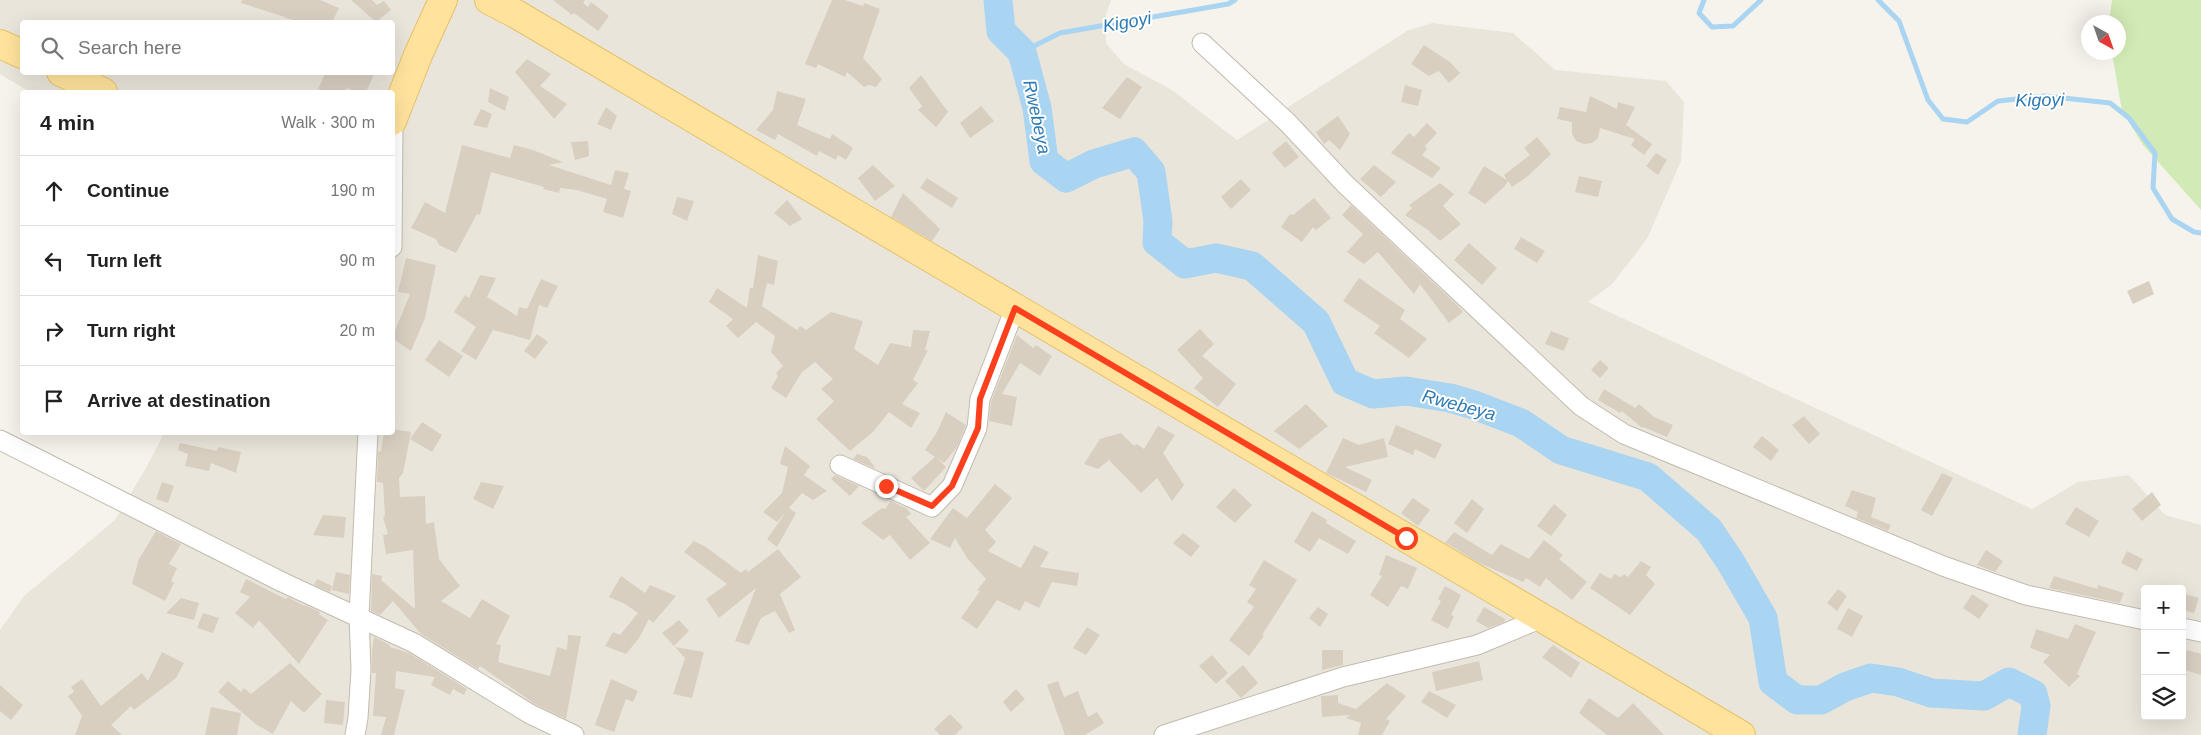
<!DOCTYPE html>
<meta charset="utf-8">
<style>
body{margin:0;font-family:Arial,sans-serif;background:#f2f2f2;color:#222}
.controls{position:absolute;right:15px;bottom:15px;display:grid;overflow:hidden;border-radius:5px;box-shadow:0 5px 20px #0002}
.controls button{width:45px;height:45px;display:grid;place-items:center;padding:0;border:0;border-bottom:1px solid #e0e0e0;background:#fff;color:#222;font:25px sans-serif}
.compass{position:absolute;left:2081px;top:15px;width:45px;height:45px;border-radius:50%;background:#fff;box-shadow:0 5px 20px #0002;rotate:140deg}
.stop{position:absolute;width:15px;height:15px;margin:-11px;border:4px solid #fc3f1d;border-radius:50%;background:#fff}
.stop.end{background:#fc3f1d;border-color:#fff;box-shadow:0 1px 5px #0008}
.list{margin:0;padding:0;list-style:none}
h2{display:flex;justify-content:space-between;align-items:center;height:65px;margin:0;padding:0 20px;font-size:21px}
h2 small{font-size:16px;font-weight:400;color:#767676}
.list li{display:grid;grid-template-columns:32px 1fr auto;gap:15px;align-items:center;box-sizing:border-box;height:70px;padding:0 20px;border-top:1px solid #e0e0e0}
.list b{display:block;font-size:19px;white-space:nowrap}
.list em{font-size:16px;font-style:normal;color:#767676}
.icon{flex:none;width:28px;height:28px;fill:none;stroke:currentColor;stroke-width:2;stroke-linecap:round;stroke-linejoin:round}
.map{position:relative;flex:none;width:2201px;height:735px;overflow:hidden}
.search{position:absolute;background:#fff;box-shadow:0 5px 20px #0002;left:20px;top:20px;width:375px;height:55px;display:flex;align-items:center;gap:12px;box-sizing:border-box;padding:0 18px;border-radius:5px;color:#767676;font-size:19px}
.panel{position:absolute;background:#fff;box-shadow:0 5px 20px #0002;left:20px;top:90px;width:375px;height:345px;border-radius:5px}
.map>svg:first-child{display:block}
.residential{fill:#eae5da;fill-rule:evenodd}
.green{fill:#d2eab5}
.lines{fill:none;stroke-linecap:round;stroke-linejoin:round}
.stream{stroke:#a9d4f2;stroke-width:5}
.river{stroke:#a9d4f2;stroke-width:29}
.building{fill:#d8cfc1}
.minor-casing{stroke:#c2bbae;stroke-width:21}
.primary-casing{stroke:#e6c16a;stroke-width:30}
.minor{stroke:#fff;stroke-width:19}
.primary{stroke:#ffe39c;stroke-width:28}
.route{stroke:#fc3f1d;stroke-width:6}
.labels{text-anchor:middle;stroke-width:4;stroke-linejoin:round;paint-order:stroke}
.water-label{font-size:18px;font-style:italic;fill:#2e7ab2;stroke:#fff}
</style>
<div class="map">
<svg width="2201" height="735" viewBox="0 0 2201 735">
<rect width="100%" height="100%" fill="#f6f3ec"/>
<path class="residential" d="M0 0H1111L1106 14V43L1124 64 1172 90 1237 140 1407 31 1432 23 1513 33 1555 70 1666 81 1684 102 1681 161 1647 239 1612 284 1588 302 2032 509 2078 482 2129 475 2165 515 2201 525V735H0V630L24 596 115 520 146 468 164 433 392 432V92H30L0 74ZM22 22H392V72H22ZM2145 589H2182V716H2145Z"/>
<path class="green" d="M2112 0H2201V210L2143 145 2122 111 2112 53 2118 52V22H2109Z"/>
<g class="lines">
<g class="stream">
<path d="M1704 0 1699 13 1712 27 1733 26 1761 0"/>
<path d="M1878 0 1899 21 1928 100 1943 119 1967 122 1998 101 2045 96 2110 103 2129 118 2155 153 2153 188 2172 219 2194 232 2201 233"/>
<path d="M1022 52 1060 33 1228 4 1235 0"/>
</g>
<path class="river" d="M998 0 1001 31 1022 52 1037 108 1044 161 1066 178 1094 164 1134 152 1151 172 1158 221 1157 242 1185 264 1216 258 1252 266 1316 322 1345 382 1373 394 1406 391 1450 398 1474 405 1521 423 1561 450 1648 477 1709 530 1730 561 1763 618 1773 682 1797 700H1821L1845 687 1871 678 1898 682 1931 693 1984 696 2009 682 2033 694 2036 706 2032 735"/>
</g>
<g class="building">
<path d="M242 0H320L339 8 332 22H304L285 18V17L241 3Z"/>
<path d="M351 0H372L377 5 384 1 391 10 376 22Z"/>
<path d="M553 0H585L583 3 588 7 591 2 609 16 598 31 574 13 572 15Z"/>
<path d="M832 0H845L863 6 864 3 880 9 863 58 882 79 876 87 869 85 864 87 847 72 845 77 818 64 816 68 805 64Z"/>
<path d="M1424 45 1450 62 1460 73 1449 83 1439 71 1429 76 1411 64Z"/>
<path d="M527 59 551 74 540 86 567 104 554 119 515 72Z"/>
<path d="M326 72H375L366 92H356L347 88 344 92H329L318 89Z"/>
<path d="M921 75 948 112 936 127 918 110 922 106 909 88Z"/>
<path d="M1127 77 1142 87 1120 119 1102 108Z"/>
<path d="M1405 85 1422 90 1418 106 1401 102Z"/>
<path d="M490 88 509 97 505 111 488 102Z"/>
<path d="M777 91 806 99 797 125 830 139 832 134 853 148 846 160 838 155 836 160 819 151 817 156 778 134 775 140 756 130 773 110Z"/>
<path d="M1590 96 1617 109 1618 102 1635 107 1626 125 1652 144 1644 155 1631 145 1635 139 1600 128 1598 138 1592 143 1584 144 1576 141 1572 134V122L1557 119 1560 107 1586 112Z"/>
<path d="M981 106 994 121 970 138 960 123Z"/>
<path d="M606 107 617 116 611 130 597 124Z"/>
<path d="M481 109 492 114 487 128 473 125Z"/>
<path d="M1338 116 1350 134 1340 150 1329 140 1324 144 1316 132Z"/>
<path d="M1427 123 1437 133 1425 146 1427 149 1422 155 1441 168 1432 178 1391 153 1409 133 1414 137Z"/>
<path d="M1537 137 1551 154 1528 176 1512 187 1508 181 1504 187 1485 204 1468 193 1484 166 1507 180 1504 175 1530 155 1524 148Z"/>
<path d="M588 141 589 156 575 160 571 142Z"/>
<path d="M1286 141 1299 157 1285 168 1272 153Z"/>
<path d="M462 145 510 158 514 145 533 150 563 162 549 165 611 185 615 170 629 173 624 189 631 191 623 218 603 212 607 199 577 190 560 188 559 193 543 189 544 187 491 172 480 215 477 214 456 253 439 245 436 239 411 228 425 202 445 213Z"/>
<path d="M1656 153 1667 160 1658 175 1646 166Z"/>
<path d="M873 165 895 186 875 201 858 178Z"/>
<path d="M1374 165 1396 182 1381 197 1360 179Z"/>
<path d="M1579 176 1602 181 1598 197 1575 192Z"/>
<path d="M927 178 958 198 952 208 920 188Z"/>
<path d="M1241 179 1251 190 1231 209 1221 197Z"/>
<path d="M1440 183 1454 194 1443 206 1461 224 1440 241 1428 230 1405 215 1412 208 1409 205Z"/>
<path d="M903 193 940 229 932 241 891 217Z"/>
<path d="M677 197 694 201 687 221 672 214Z"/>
<path d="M1314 198 1331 218 1316 230 1313 227 1302 242 1281 227 1290 214 1293 215Z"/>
<path d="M787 200 802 219 790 226 774 213Z"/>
<path d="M1351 205 1457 305 1463 312 1449 323 1420 284 1414 294 1378 252 1364 264 1347 252 1363 234 1342 215Z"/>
<path d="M1521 237 1545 251 1537 263 1514 249Z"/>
<path d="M1469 243 1497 268 1482 285 1454 260Z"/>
<path d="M758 255 778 261 774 285 767 283 762 306 797 330 800 326 806 330 831 312 863 321 854 349 878 365 890 343 911 347 913 330 930 331 925 350H928L913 380 918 383 902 404 920 413 911 428 889 412 873 432 850 451 816 419 834 401 821 389 833 379 815 362 802 372 786 398 771 388 778 376 776 373 783 366 771 352 775 336 756 322 738 338 726 326 733 319 709 302 717 288 747 308 750 288H753Z"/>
<path d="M406 258 436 265 425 318 411 351 392 338 410 294 398 292Z"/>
<path d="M480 275 496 278 487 297 517 316 519 307 527 309 541 279 558 286 547 308 539 305 530 340 493 330 476 360 461 351 476 327 454 312 465 295 469 298Z"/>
<path d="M1359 278 1405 310 1400 319 1427 339 1409 358 1374 333 1380 326 1343 301Z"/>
<path d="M2149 281 2154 294 2133 304 2127 291Z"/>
<path d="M1200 329 1214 344 1202 356 1236 384 1218 407 1194 388 1203 378 1177 350Z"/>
<path d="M1551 331 1569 338 1564 351 1545 344Z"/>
<path d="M537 334 548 342 535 359 524 351Z"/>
<path d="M1017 335 1033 348 1036 345 1052 356 1040 376 1020 363 1002 394 1017 397 1012 426 989 421 991 402Z"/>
<path d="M439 340 463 356 449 377 425 360Z"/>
<path d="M1600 360 1609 368 1600 378 1591 370Z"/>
<path d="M1604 389 1635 408 1639 404 1654 417 1673 425 1667 437 1643 427 1642 428 1622 411 1620 413 1598 400Z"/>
<path d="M1306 404 1328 426 1299 449 1274 431Z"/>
<path d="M946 412 966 425 957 447 944 463 936 457 946 467 924 491 911 478 935 457 925 450 937 432Z"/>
<path d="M1804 416 1820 434 1809 444 1792 425Z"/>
<path d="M422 422 442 435 432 452 410 439Z"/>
<path d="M1396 425 1442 444 1435 459 1415 449 1413 455 1388 444Z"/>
<path d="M1158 426 1175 435 1163 453 1184 485 1172 501 1157 478 1141 493 1109 460 1098 469 1084 464 1100 439 1121 433 1134 446 1137 444 1144 449Z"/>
<path d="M392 429 411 432 403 473 399 478 400 497 425 496 426 524 434 522 439 559 460 586 441 601 470 618 482 599 510 616 496 644 501 645 498 662 550 676 557 647 567 650 568 635 581 636 566 719 535 704 480 666 478 669 421 634 393 601 380 615 371 611 372 574 382 576 381 580 415 609 413 550 386 554 383 535 388 534 383 517 385 516 383 483 377 482 378 451 381 452 384 432H392Z"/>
<path d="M1762 436 1779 450 1771 461 1753 447Z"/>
<path d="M1343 438 1359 445 1384 438 1388 457 1345 467 1372 480 1366 492 1326 473Z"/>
<path d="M180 443 217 451 218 447 241 452 236 473 211 463 209 471 185 466 188 454 178 450Z"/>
<path d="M785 446 810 466 804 475 827 491 813 500 802 493 789 508 796 513 777 547 767 539 786 512 777 522 763 512 782 493 788 467 780 464Z"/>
<path d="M857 454 867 457 875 467 874 468 853 459Z"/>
<path d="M1942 473 1953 478 1932 516 1921 510Z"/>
<path d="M835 475 859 486 850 496 831 479Z"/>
<path d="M162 482 174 486 168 503 156 499Z"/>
<path d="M481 482 504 486 493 509 473 499Z"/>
<path d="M995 484 1012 498 985 530 996 542 988 551 1021 568 1034 545 1049 552 1040 567 1079 573 1077 586 1052 582 1039 608 1025 601 1020 611 997 600 977 629 961 618 980 591 977 590 986 579 967 558 955 538 950 548 930 539 953 508 967 518Z"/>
<path d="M1234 488 1252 505 1235 523 1216 507Z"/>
<path d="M1852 490 1876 498 1871 517 1891 525 1888 531 1856 518 1858 512 1845 506Z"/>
<path d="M2152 492 2161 505 2142 521 2132 509Z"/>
<path d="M1413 498 1430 510 1418 526 1401 513Z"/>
<path d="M1472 499 1484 509 1467 533 1454 523Z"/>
<path d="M891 501 906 508 911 514 906 517 930 543 910 560 890 535 883 540 861 523 882 508 885 509Z"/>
<path d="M1554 504 1567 515 1551 536 1537 526Z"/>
<path d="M2076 507 2099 521 2089 537 2065 524Z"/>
<path d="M1312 511 1327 520 1326 523 1356 541 1348 554 1319 538 1310 552 1294 542Z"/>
<path d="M323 515 346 517 344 538 313 535Z"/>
<path d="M156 531 181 544 169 564 177 568 171 581 174 583 165 601 132 584 139 559Z"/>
<path d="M1454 532 1492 555 1501 544 1529 559 1544 540 1563 555 1559 559 1587 582 1572 600 1546 578 1540 587 1526 578 1523 582 1479 563 1448 544 1445 543Z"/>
<path d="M1183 533 1200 546 1191 557 1173 543Z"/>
<path d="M694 541 706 547 741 573 746 569 748 572 778 549 801 577 780 594 795 630 789 633 775 611 761 618 749 645 735 641 756 588 719 618 706 599 727 584 684 552Z"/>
<path d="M1986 550 2003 561 1995 572 1977 565Z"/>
<path d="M2127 551 2143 559 2137 571 2121 563Z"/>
<path d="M1386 555 1417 568 1408 589 1401 586 1388 607 1370 595 1382 576 1379 575Z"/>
<path d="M1264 560 1297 580 1262 635 1264 636 1249 656 1229 640 1254 607 1247 602 1256 589 1249 585Z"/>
<path d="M1641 561 1651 567 1646 575 1655 584 1630 615 1590 588 1600 573 1611 579 1614 574 1621 577 1624 574 1628 577Z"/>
<path d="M336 572 350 575 349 594 332 590Z"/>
<path d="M621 576 645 593 650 585 676 596 653 623 649 619 639 638 626 654 605 646 613 632 620 635 638 613 625 604 609 597Z"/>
<path d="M2054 576 2097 589 2098 585 2124 593 2120 603 2049 588Z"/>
<path d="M246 579 286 599 288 597 304 606 305 605 320 612 319 614 328 620 299 664 259 620 253 628 235 613 250 597 240 592Z"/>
<path d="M317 579 332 586 330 592 314 585Z"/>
<path d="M1445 586 1461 595 1451 615 1454 616 1448 629 1431 620 1441 601 1438 599Z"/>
<path d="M1838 589 1847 596 1837 611 1827 603Z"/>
<path d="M2182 593 2199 598 2194 613 2182 610Z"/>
<path d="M1972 594 1989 605 1979 619 1963 608Z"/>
<path d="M181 598 199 603 194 620 166 613Z"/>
<path d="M1318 607 1328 614 1320 627 1309 618Z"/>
<path d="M1484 607 1505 619 1504 622 1488 628 1476 621Z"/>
<path d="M1848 608 1863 616 1852 637 1837 629Z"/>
<path d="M203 613 219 618 213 633 197 628Z"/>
<path d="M679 620 689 631 674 646 662 633Z"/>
<path d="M2075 624 2096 632 2077 674 2080 676 2069 687 2043 662 2050 655 2030 648 2036 629 2068 639Z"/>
<path d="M1087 627 1100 635 1086 655 1073 648Z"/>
<path d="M374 637 390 645V647L409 653 467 689 464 695 453 689 450 695 431 685 435 677 396 671 395 689V688L405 690 394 735H381L386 717 373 716 376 673H372V650Z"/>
<path d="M1553 645 1580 663 1571 678 1542 657Z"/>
<path d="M675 647 704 652 692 698 673 694 685 658Z"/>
<path d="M1322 650H1343V665L1322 670Z"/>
<path d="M2187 650 2201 654V675L2182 669Z"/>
<path d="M162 652 184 663 176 678 134 710 131 706 111 725 122 735H75L82 716 68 696 74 692 71 687 82 679 101 706 142 673 148 681Z"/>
<path d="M1212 655 1228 673 1216 684 1199 666Z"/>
<path d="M1479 661 1483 680 1436 691 1432 672Z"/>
<path d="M290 663 322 694 304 713 291 701 273 734 257 725 218 692 228 681 241 692 244 688 251 694Z"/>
<path d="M1243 665 1258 683 1241 698 1225 681Z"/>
<path d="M611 679 638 691 633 702 626 699 614 732 595 725Z"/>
<path d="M1058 681 1064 697 1078 691 1088 717 1097 712 1104 723 1085 735H1065L1047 685Z"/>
<path d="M1387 683 1406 696 1386 719 1390 721 1382 735H1358L1361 723 1346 718 1350 715 1322 717 1321 696 1338 695V703L1356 709Z"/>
<path d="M0 685 23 705 11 720 0 711Z"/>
<path d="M1016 689 1025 699 1011 712 1003 702Z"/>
<path d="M1429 691 1456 705 1447 718 1421 702Z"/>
<path d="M1589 698 1618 718 1633 703 1664 735H1607L1579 713Z"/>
<path d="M326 700 345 702 343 725 324 723Z"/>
<path d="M211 707 241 713 237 735H205Z"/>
<path d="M950 714 963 727 955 735H940L934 729Z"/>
</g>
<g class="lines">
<defs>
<g id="minor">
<path d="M1202 43 1288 123 1345 184 1581 406 1624 434 1943 566 2026 595 2145 620"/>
<path d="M392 247 393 121"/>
<path d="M0 440 282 582 414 643 530 714 574 735"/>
<path d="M840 465 932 507 952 486 977 428 980 399 1015 308"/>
<path d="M2182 628 2201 632"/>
<path d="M355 735 358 718 361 670 359 616 368 432"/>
<path d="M1164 735 1343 677 1477 645 1542 618"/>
</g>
<g id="primary">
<path d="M489 0 516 14 1741 735"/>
<path d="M0 44 22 54"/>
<path d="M61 72 103 92"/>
<path d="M392 121 418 55 443 0"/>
</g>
</defs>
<use href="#minor" class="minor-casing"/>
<use href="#primary" class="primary-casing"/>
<use href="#minor" class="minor"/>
<use href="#primary" class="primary"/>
</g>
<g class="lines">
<path class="route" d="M886 486 932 506 952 486 978 428 980 399 1015 308 1406 538"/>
</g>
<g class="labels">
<g class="water-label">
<text transform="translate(1127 22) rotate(-10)" y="6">Kigoyi</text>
<text transform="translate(2040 100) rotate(-1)" y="6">Kigoyi</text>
<text transform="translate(1037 117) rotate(78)" y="6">Rwebeya</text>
<text transform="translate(1459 405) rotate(15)" y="6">Rwebeya</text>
</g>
</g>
</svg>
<div class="controls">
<button>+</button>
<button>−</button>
<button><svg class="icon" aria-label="layers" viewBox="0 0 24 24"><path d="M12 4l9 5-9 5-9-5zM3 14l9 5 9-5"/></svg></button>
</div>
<svg class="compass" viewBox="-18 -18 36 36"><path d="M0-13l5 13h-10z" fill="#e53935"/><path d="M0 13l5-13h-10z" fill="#767676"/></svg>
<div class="stop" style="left:1406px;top:538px"></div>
<div class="stop end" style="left:886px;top:486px"></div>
<div class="search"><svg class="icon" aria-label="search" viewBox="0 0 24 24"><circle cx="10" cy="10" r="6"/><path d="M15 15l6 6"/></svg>Search here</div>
<section class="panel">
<h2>4 min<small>Walk · 300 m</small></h2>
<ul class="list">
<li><svg class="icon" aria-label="ahead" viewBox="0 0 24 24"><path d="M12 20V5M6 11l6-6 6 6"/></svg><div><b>Continue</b></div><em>190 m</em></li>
<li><svg class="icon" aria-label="left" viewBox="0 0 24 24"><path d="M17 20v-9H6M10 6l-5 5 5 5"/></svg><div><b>Turn left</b></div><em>90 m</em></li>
<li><svg class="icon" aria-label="right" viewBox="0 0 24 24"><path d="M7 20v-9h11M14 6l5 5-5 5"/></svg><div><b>Turn right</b></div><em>20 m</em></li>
<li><svg class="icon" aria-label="arrive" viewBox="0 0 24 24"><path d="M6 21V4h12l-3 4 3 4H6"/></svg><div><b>Arrive at destination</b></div></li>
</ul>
</section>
</div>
